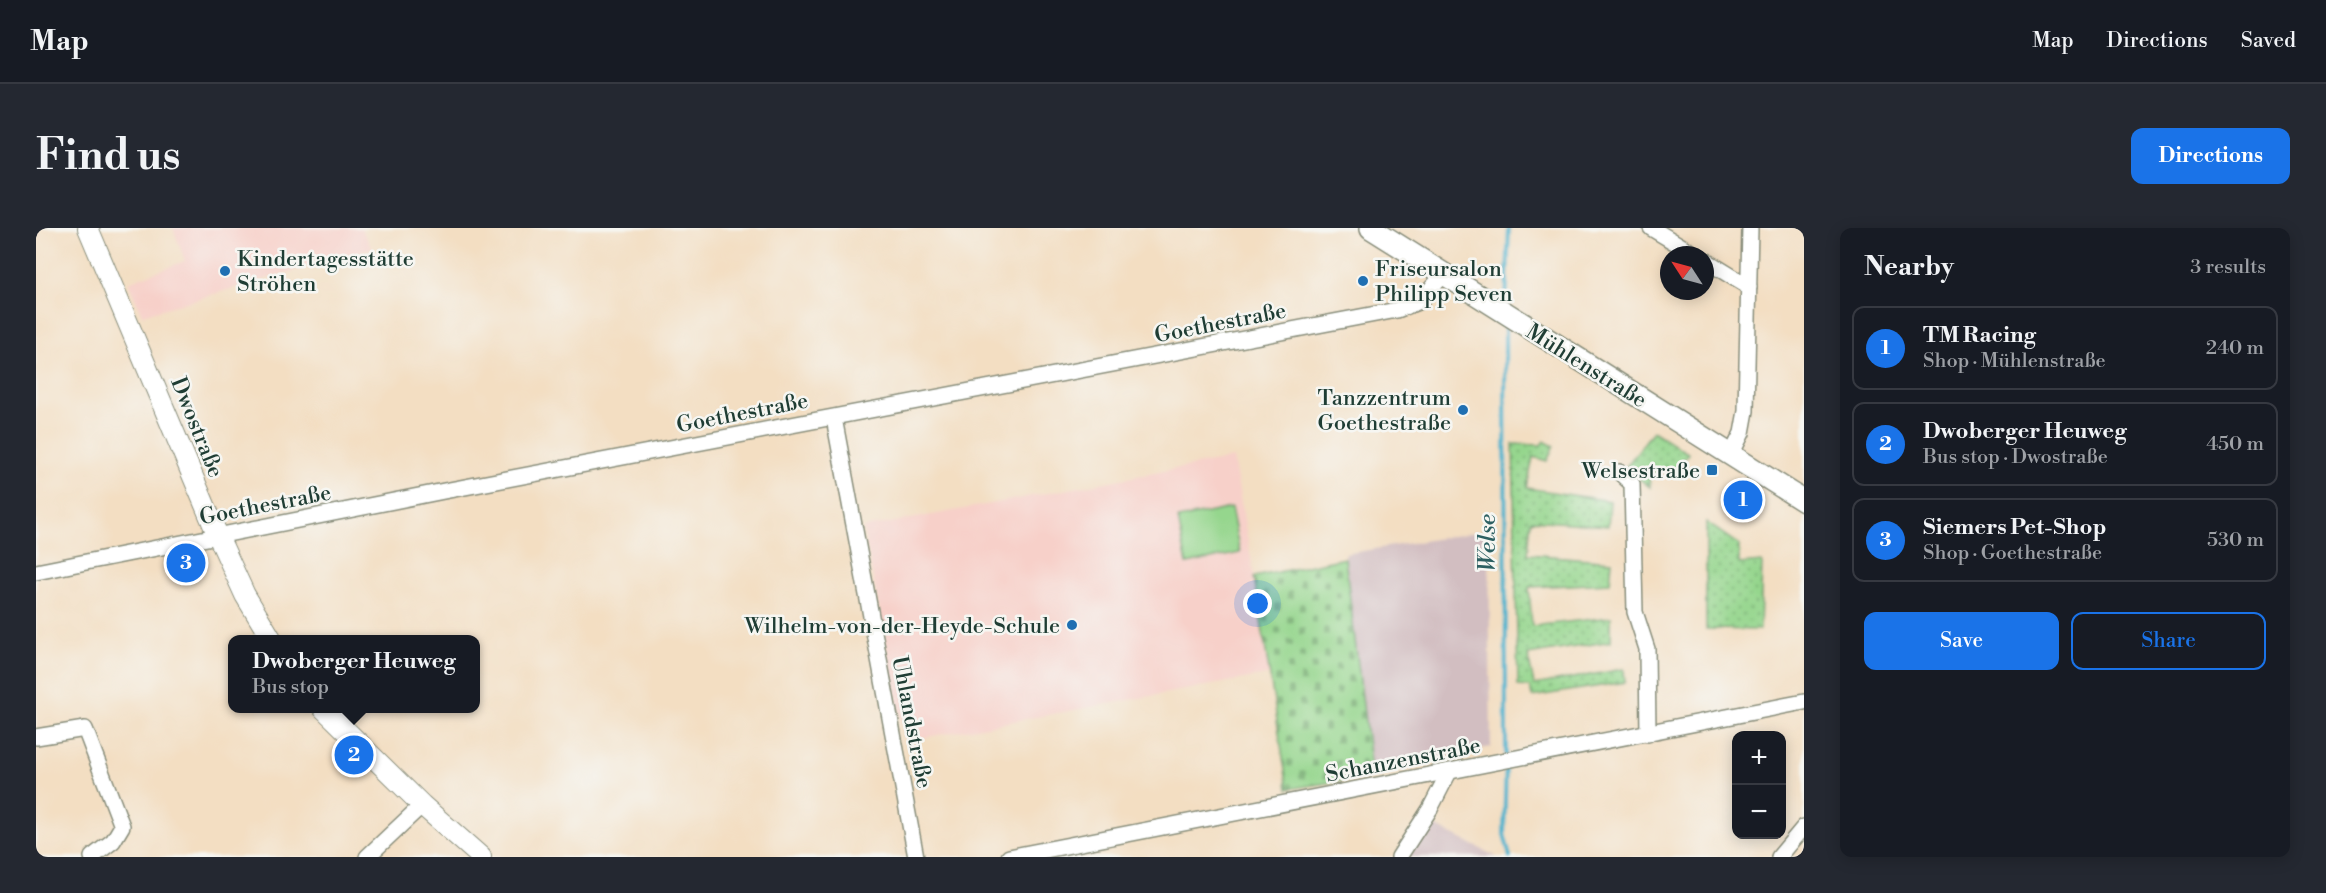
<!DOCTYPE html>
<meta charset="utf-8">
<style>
body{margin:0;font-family:"Libre Bodoni",serif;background:#242831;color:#f1f3f6}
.controls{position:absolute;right:18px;bottom:18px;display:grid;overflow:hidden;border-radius:12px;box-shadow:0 3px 15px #0003}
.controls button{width:54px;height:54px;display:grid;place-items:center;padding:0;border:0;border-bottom:2px solid #363941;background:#171b24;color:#f1f3f6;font:30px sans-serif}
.compass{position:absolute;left:1624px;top:18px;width:54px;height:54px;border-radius:50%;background:#171b24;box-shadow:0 3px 15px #0003;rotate:306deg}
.you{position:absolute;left:1222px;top:376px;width:21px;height:21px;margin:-15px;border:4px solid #fff;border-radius:50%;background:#1a73e8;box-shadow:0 0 0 9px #1a73e833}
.badge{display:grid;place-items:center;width:39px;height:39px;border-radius:50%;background:#1a73e8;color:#fff;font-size:20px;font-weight:700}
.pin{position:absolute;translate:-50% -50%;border:3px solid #fff;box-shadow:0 2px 6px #0006}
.popup{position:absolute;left:192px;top:407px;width:252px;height:78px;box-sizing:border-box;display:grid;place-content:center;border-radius:12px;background:#171b24;filter:drop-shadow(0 2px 4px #0005);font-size:20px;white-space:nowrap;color:#9ea1a6}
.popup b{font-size:22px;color:#f1f3f6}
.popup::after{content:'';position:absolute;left:50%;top:100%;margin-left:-12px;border:12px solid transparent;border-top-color:#171b24}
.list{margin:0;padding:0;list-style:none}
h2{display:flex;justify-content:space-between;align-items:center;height:78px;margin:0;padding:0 24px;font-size:26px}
h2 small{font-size:20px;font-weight:400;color:#9ea1a6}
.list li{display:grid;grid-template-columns:39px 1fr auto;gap:18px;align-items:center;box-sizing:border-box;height:84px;margin:0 12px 12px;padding:0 12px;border:2px solid #363941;border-radius:12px}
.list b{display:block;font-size:22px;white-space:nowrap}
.list p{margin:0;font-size:20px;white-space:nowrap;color:#9ea1a6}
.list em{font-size:20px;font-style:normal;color:#9ea1a6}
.actions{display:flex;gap:12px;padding:18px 24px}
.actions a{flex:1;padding:14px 0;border:2px solid #1a73e8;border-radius:12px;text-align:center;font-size:21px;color:#1a73e8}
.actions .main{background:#1a73e8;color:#fff}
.map{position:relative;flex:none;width:1768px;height:629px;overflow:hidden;border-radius:12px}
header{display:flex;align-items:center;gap:36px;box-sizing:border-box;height:84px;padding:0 30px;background:#171b24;border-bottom:2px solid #363941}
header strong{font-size:28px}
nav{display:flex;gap:33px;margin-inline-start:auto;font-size:21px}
.intro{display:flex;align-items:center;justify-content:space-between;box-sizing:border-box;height:144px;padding:0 36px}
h1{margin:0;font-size:42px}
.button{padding:15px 27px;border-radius:12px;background:#1a73e8;color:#fff;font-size:21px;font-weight:700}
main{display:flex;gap:36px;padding:0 36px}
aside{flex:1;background:#171b24;border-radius:12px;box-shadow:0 3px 15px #0003}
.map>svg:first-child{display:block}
.built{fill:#f7d0c9}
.industrial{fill:#d2bec1}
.grass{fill:url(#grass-dots);stroke:#5a8a60;stroke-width:1.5}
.cemetery{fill:url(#cemetery-stones);stroke:#5a8a60;stroke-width:1.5}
.garden{fill:#95d68d;stroke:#5a8a60;stroke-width:1.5}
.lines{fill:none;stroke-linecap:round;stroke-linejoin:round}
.stream{stroke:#4eb2cd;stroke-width:4}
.minor-casing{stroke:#898e7b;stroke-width:18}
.tertiary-casing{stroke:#898e7b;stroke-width:22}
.secondary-casing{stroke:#898e7b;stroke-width:24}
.minor{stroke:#fff;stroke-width:15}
.tertiary{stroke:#fff;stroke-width:20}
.secondary{stroke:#fff;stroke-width:21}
.poi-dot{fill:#1f6fb2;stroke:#f6f6f2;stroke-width:2}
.labels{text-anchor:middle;stroke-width:5;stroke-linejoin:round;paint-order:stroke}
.poi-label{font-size:22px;fill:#1f3d34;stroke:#f6f6f2;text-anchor:end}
.street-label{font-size:22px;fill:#1f3d34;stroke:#f6f6f2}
.water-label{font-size:24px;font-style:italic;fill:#2d6062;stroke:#f6f6f2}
</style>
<header>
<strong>Map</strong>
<nav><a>Map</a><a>Directions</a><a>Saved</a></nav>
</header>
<div class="intro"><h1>Find us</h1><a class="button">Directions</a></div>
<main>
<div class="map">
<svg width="1768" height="629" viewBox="0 0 1768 629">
<defs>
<pattern id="grass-dots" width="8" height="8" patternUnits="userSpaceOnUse" patternTransform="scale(1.5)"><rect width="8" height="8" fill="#95d68d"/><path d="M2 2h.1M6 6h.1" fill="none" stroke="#79af74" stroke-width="1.8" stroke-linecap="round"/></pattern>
<pattern id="cemetery-stones" width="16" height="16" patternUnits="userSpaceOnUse" patternTransform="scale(1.5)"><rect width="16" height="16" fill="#95d68d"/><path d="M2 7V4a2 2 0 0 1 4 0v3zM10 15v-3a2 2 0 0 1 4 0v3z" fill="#79af74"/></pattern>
</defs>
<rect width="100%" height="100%" fill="#f6f6f2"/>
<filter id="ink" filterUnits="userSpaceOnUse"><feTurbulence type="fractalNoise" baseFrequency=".0167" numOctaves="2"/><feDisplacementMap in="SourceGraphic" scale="12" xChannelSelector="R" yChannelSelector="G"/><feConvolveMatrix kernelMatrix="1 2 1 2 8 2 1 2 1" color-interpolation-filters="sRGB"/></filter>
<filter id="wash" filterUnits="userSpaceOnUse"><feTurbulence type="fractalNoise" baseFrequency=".008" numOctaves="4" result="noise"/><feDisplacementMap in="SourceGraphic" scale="24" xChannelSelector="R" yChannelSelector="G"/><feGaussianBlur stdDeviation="1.35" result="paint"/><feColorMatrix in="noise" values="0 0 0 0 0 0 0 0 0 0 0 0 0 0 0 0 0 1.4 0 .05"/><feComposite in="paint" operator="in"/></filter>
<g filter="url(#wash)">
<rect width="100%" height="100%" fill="#f3dec2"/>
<g class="built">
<path d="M137 0H325L336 20 106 87 92 54 149 33Z"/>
<path d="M1197 230 1236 446 869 513 827 300Z"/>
</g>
<g class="industrial">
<path d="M1453 302 1455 519 1335 543 1309 326Z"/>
<path d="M1393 595 1461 629H1372Z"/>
</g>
<g class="grass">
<path d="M1617 203 1653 226 1637 242 1617 244V249L1613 250 1614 259 1589 240Z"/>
<path d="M1508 213 1518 218 1511 233 1497 229 1491 260 1574 273 1572 298 1495 292 1492 326 1576 333 1574 355 1493 359 1496 398 1575 389V413L1492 427 1498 457 1588 441 1589 454 1496 469 1494 459 1482 458 1477 216 1505 217Z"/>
<path d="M1670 294 1703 317V336L1726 334 1724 402 1670 401Z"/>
</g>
<path class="cemetery" d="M1309 330 1335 543 1312 552 1252 561 1218 349Z"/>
<path class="garden" d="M1195 280 1204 325 1151 336 1142 291Z"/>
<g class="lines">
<g class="stream">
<path d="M1470 77 1473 0"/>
<path d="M1469 93 1470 527"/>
<path d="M1470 534 1468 606 1474 629"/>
</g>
</g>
</g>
<g filter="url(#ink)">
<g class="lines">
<defs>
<g id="minor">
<path d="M1615 0 1660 27"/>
<path d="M1669 32 1713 59"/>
<path d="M798 190 880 629"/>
<path d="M1695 227 1706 205 1710 183 1714 0"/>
<path d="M1583 244 1596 256 1599 384 1611 421 1612 506"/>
<path d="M0 344 408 263 1361 82 1384 73 1408 46"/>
<path d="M0 509 49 501 86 598 77 613 56 629"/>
<path d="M331 629 386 577"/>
<path d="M973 629 1768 474"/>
<path d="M1363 629 1394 581 1413 544"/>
<path d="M1743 629 1768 599"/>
</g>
<g id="tertiary">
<path d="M52 0 182 308 209 367 236 412"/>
<path d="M287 480 386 577 445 629"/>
</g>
<path id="secondary" d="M1335 0 1768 273"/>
</defs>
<use href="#minor" class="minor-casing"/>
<use href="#tertiary" class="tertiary-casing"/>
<use href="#secondary" class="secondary-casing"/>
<use href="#minor" class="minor"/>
<use href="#tertiary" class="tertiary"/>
<use href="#secondary" class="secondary"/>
</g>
</g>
<g class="poi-dot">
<circle cx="189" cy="43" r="6"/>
<circle cx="1327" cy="53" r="6"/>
<circle cx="1427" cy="182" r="6"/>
<rect x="1670" y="236" width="12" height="12" rx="3"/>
<circle cx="1036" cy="397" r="6"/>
</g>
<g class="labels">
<g class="poi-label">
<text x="201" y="38" text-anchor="start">Kindertagesstätte<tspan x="201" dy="25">Ströhen</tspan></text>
<text x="1339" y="48" text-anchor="start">Friseursalon<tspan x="1339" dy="25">Philipp Seven</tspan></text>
<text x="1415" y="177">Tanzzentrum<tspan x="1415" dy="25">Goethestraße</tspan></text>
<text x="1664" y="250">Welsestraße</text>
<text x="1024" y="405">Wilhelm-von-der-Heyde-Schule</text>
</g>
<g class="street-label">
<text transform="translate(1184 94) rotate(-11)" y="8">Goethestraße</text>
<text transform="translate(1551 137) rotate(32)" y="8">Mühlenstraße</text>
<text transform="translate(706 184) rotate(-11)" y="8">Goethestraße</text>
<text transform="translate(162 199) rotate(68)" y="8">Dwostraße</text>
<text transform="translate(229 276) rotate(-11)" y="8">Goethestraße</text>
<text transform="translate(877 494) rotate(79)" y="8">Uhlandstraße</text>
<text transform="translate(1367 531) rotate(-11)" y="8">Schanzenstraße</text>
</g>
<g class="water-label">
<text transform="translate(1451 315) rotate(-90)" y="8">Welse</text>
</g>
</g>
</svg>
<div class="controls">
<button>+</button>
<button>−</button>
</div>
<svg class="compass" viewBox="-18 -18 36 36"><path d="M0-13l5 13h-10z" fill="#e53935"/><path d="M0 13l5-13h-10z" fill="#9ea1a6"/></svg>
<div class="you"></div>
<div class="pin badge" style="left:1707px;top:272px">1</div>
<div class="pin badge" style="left:318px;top:527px">2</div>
<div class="popup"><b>Dwoberger Heuweg</b>Bus stop</div>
<div class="pin badge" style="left:150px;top:335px">3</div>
</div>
<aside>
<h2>Nearby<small>3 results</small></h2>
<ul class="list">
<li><span class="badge">1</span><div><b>TM Racing</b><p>Shop · Mühlenstraße</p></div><em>240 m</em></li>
<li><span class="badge">2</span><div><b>Dwoberger Heuweg</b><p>Bus stop · Dwostraße</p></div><em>450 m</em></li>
<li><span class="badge">3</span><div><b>Siemers Pet-Shop</b><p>Shop · Goethestraße</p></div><em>530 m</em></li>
</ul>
<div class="actions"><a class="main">Save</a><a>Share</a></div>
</aside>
</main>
